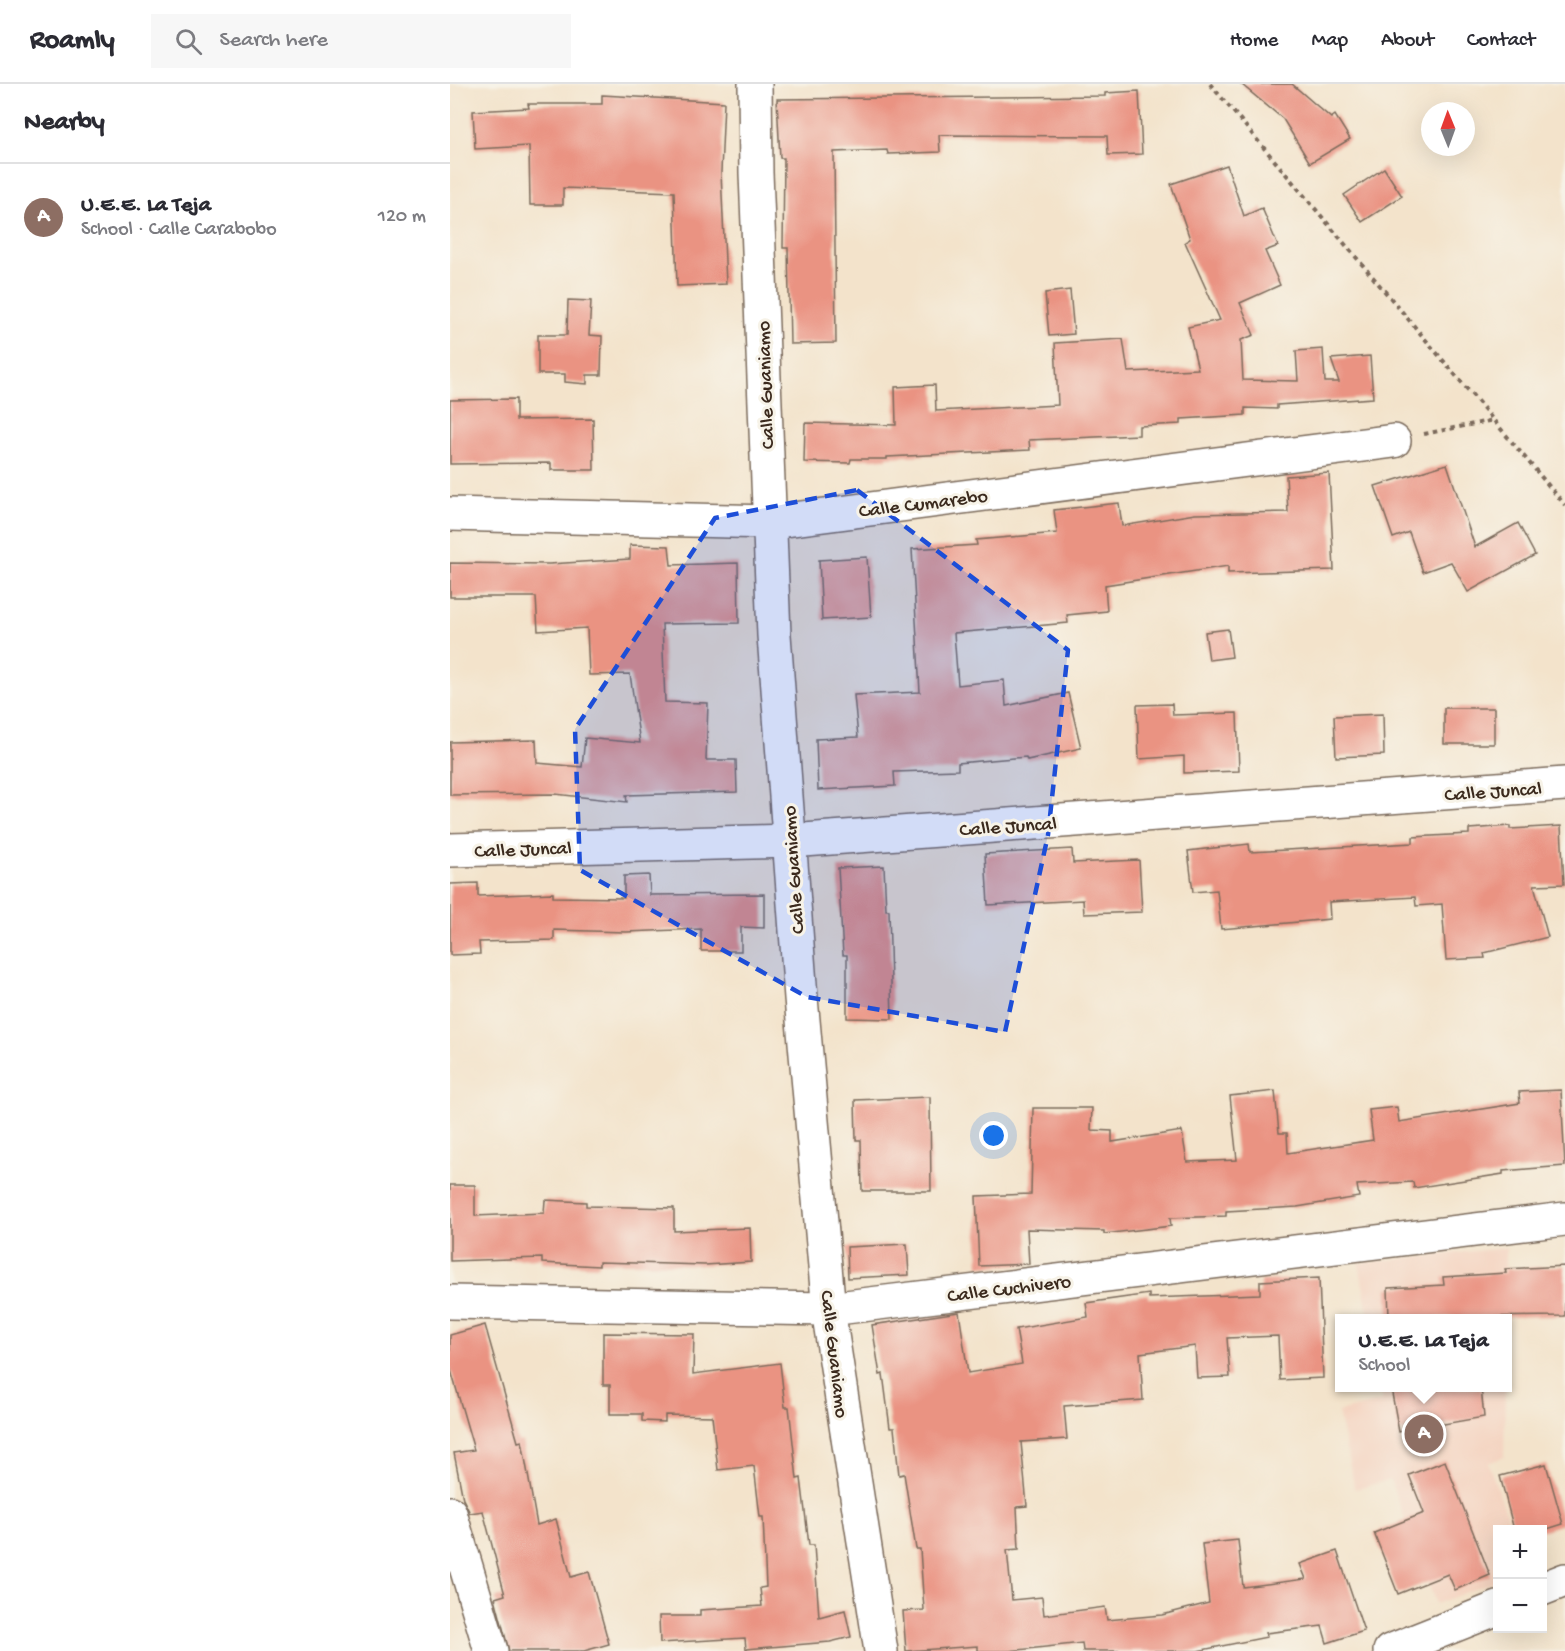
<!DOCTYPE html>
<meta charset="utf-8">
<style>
body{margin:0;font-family:"Gochi Hand",sans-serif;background:#f7f7f7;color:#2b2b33}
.controls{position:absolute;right:18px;bottom:18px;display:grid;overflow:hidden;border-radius:0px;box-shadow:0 6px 24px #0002}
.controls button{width:54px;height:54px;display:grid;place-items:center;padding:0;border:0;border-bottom:2px solid #e1e1e2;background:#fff;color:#2b2b33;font:30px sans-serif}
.compass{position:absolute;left:971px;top:18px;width:54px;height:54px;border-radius:50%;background:#fff;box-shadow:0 6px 24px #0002;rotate:359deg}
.you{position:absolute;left:544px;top:1052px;width:21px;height:21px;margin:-15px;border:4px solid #fff;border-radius:50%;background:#1a73e8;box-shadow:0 0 0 9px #1a73e833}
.badge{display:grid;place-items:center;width:39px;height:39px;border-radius:50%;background:#ea580c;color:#fff;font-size:20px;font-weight:700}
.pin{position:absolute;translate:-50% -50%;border:3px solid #fff;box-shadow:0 2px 6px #0006}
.popup{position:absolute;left:885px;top:1230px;width:177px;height:78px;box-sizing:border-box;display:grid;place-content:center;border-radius:0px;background:#fff;filter:drop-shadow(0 2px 4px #0005);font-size:20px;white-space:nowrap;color:#7c7c81}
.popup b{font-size:22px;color:#2b2b33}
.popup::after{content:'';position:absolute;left:50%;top:100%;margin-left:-12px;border:12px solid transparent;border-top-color:#fff}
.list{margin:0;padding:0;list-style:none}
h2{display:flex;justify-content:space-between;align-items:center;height:78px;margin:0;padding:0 24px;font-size:26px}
h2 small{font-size:20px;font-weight:400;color:#7c7c81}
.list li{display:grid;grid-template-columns:39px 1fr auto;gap:18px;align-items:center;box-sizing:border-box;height:108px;padding:0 24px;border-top:2px solid #e1e1e2}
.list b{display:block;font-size:22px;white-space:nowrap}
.list p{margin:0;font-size:20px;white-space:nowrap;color:#7c7c81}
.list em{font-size:20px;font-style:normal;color:#7c7c81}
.icon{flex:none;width:33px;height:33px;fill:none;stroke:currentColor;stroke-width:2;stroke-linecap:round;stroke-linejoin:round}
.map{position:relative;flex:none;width:1115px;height:1567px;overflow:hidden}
header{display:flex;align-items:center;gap:36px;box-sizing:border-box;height:84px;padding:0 30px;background:#fff;border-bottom:2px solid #e1e1e2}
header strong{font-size:28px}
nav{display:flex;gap:33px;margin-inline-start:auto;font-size:21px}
.search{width:420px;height:54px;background:#f7f7f7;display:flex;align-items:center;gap:15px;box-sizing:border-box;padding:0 21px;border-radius:0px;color:#7c7c81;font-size:22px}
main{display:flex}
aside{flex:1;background:#fff}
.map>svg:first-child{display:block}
.built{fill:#f4d3c0}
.building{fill:#ea9382}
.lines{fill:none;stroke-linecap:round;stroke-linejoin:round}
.minor-casing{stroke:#7b6b5b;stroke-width:36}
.path{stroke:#7b6b5b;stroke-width:4;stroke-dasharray:4.5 4.5;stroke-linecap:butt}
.minor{stroke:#fff;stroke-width:33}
.marked{fill:#1d4ed8;fill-opacity:0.2;stroke:#1d4ed8;stroke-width:4.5;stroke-dasharray:12 8;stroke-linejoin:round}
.labels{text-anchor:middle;stroke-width:6;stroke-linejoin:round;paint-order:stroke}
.street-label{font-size:20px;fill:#3b2a1e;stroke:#f7f3e8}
</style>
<header>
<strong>Roamly</strong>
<div class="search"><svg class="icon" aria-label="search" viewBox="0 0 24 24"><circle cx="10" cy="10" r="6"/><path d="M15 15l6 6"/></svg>Search here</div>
<nav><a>Home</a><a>Map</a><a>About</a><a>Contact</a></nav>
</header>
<main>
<aside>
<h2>Nearby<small></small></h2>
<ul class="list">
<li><span class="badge" style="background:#8d6e63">A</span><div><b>U.E.E. La Teja</b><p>School · Calle Carabobo</p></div><em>120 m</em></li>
</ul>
</aside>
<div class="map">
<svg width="1115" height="1567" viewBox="0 0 1115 1567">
<rect width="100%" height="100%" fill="#f7f3e8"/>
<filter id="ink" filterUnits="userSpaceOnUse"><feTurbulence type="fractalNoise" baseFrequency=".0167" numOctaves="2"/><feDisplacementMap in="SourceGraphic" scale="12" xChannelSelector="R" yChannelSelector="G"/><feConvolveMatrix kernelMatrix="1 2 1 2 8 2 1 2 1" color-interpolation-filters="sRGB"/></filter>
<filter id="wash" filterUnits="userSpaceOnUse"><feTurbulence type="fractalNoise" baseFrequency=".008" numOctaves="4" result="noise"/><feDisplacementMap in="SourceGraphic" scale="24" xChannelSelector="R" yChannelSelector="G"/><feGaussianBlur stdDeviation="1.35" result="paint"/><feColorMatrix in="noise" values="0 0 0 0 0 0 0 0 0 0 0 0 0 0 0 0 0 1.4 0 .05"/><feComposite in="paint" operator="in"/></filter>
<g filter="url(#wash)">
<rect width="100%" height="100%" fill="#f3e3cb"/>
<g class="built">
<path d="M1056 1164 1055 1234H919L909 1179Z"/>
<path d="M931 1304H1055L1054 1373 1038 1379 1062 1445 1048 1446 1047 1496 986 1520 940 1396 905 1405 888 1328 933 1317Z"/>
</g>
<g id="blocks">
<g class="building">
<path d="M791 0H842L881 34 885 31 900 55 860 79 833 35Z"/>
<path d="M689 7 692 70 658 71 657 52 489 51 490 68 438 70 437 66 384 68 386 259 340 260 338 164H333L334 74H330L327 15 655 12V9Z"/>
<path d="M152 11 274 18 271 88 276 200 227 202 224 108 113 104V121H80L79 62 25 65 23 27 79 24 78 20H152Z"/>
<path d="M777 81 794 132 812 124 828 162 815 167 830 201 790 219 804 251 791 256 793 296 848 297 846 267 873 265 875 298H889L881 275 920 272 923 314 827 321V325L795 324V331L731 335V340L689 342V351L579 356 580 366 437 373V375H401L400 379 354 378 355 339 446 341 445 303 485 301 486 327 608 321 605 259 673 255 678 288 748 285 738 243 770 236 735 158 740 155 721 100Z"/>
<path d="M934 84 952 112 912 138 894 111Z"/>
<path d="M620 206 624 250 599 252 595 209Z"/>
<path d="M118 216 141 217 139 251 152 252 151 291H137V300L115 298V290H88V251H117Z"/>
<path d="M66 315V336L143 335 144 386H101V379L0 380V316Z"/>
<path d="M997 380 1025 463 1068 439 1085 471 1018 508 1001 478 973 488 959 448 943 454 925 402Z"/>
<path d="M879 389 884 486 778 489V482L655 501 657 527 617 531 618 539 504 549 508 601 554 596 556 622 618 609 631 664 577 676 576 673 508 679V686L444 688 445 702 368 706 366 655 408 653 404 611 470 608 462 465 527 461 526 456 607 449 604 426 669 419 672 442 745 430 838 428 836 392Z"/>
<path d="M180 461 219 462 221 481 288 479 289 539 212 540 215 618 258 619 256 676H286L287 708 176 711 177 718 105 710 0 711V658L86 656 87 679 132 683 135 654 190 659 180 590 139 591 137 544 88 547 86 513H0V479L99 480 180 475Z"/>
<path d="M417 473 421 533 372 536 369 476Z"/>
<path d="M778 545 782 573 759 576 755 548Z"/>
<path d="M722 620 723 631 787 629 789 687 734 689V672L689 675 687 621Z"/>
<rect x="994" y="624" width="50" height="36"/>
<path d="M933 630 934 671 886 673 884 632Z"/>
<path d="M1060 742V745L1111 742 1114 800 1084 801 1098 853 1034 869 1035 874 996 876 992 820 966 822 965 813 879 818 880 835 771 845 767 806 743 808 738 767 799 760 800 768 963 759V753L1019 750V745Z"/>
<path d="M622 765 623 779 689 776 692 828 634 830 633 816 538 821 535 770Z"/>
<path d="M434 782 436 826H439L442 935 397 934V871H393L388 784Z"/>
<path d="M199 791 200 811 314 810V844L291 843V867H251V845L176 848 104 846V856L29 858 30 870 0 871V800L28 799V812L103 809V813L174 814V792Z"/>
<path d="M1111 1006 1115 1082 1053 1087V1090L964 1104 963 1098 907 1101 909 1113 847 1123 776 1127V1132L720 1134 721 1142 654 1150V1147L577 1145 579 1180 529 1182 526 1112 581 1110 583 1024H642L641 1046 662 1047V1058L732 1047 737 1078 787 1076 780 1012 825 1007 829 1049H837L838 1069 923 1056 919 1026 947 1023 949 1038 1070 1019 1069 1008Z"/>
<path d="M480 1013 481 1107H412L411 1056H406L405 1016Z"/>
<path d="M0 1101H25V1132L94 1129 95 1116 136 1118V1122L224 1124V1147L300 1144 301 1178 255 1181 149 1178V1182L92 1179V1174L0 1177Z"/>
<path d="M457 1160 459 1191 398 1194 397 1163Z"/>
<path d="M1115 1182V1232L939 1234 938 1204 994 1201 993 1193 1056 1189 1055 1185Z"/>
<path d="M869 1194 873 1294 830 1296 828 1252 777 1254 780 1293 747 1294 745 1262 690 1269 693 1316 614 1322 617 1355 571 1358 577 1422 567 1423 569 1465 557 1466 562 1516 592 1513 594 1531 655 1523 657 1536 712 1531 759 1519 752 1460 788 1456 793 1503 856 1495 850 1480 887 1467 914 1547 877 1559 872 1542 816 1549 817 1553 747 1567H633L632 1559 558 1567H528V1562L456 1567 453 1527 474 1526 470 1465H466L454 1390 449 1391 444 1344H440L433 1290 430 1291 422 1241 509 1228 518 1289 572 1280 566 1245 638 1233 636 1219 699 1210V1214L810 1210V1197Z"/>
<path d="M35 1241 68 1358 72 1357 87 1441 106 1435 121 1493 139 1488 159 1560 134 1567H59L45 1514 55 1511 33 1427 20 1429 13 1415 4 1369 24 1366 0 1283V1251Z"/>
<path d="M153 1249 244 1250 243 1290 330 1279 335 1323H339L347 1395 351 1394 359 1461H364L369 1533 395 1526 401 1553 380 1558 296 1565 295 1554 210 1559 209 1532H250V1526L312 1522 310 1504 316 1503 313 1433H310L304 1382 268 1386 262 1332 215 1331V1338L192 1337V1330H160V1301H153Z"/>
<path d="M941 1304H1031L1034 1333 949 1348Z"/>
<path d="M995 1377 1040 1491 1005 1506 998 1490 948 1510 924 1449 974 1429 959 1391Z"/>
<path d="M1096 1380 1113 1440 1094 1446H1064L1050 1392Z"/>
</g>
</g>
</g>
<g filter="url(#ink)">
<use href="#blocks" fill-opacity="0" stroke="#7b6b5b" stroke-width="1.5"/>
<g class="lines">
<defs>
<g id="minor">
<path d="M305 0 306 89 324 551 351 914 380 1238 431 1567"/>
<path d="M0 430 320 438 944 357"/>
<path d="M0 766 340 757 1115 700"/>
<path d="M0 1218 379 1225 1115 1135"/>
<path d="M0 1429 41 1567"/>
<path d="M1092 1505 1115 1496"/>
<path d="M940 1567 1048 1524"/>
</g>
</defs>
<use href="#minor" class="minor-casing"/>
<g class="path">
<path d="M760 0 1115 421"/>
<path d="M974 350 1044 336"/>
</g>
<use href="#minor" class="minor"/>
</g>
</g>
<path class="marked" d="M407 406 618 566 598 751 555 948 357 913 130 786 125 645 265 434Z"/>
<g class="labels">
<g class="street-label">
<text transform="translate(314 301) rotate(-92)" y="7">Calle Guaniamo</text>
<text transform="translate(473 418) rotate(-7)" y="7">Calle Cumarebo</text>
<text transform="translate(1043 706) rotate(-4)" y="7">Calle Juncal</text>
<text transform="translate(558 741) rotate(-4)" y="7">Calle Juncal</text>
<text transform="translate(73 764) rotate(-2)" y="7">Calle Juncal</text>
<text transform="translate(342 786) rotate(-94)" y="7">Calle Guaniamo</text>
<text transform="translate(559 1203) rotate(-7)" y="7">Calle Cuchivero</text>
<text transform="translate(386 1270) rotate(83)" y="7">Calle Guaniamo</text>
</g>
</g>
</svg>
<div class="controls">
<button>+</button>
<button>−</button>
</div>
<svg class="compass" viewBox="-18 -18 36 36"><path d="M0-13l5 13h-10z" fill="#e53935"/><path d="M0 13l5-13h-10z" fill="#7c7c81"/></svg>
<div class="you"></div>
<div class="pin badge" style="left:974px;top:1350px;background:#8d6e63">A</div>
<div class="popup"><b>U.E.E. La Teja</b>School</div>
</div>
</main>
